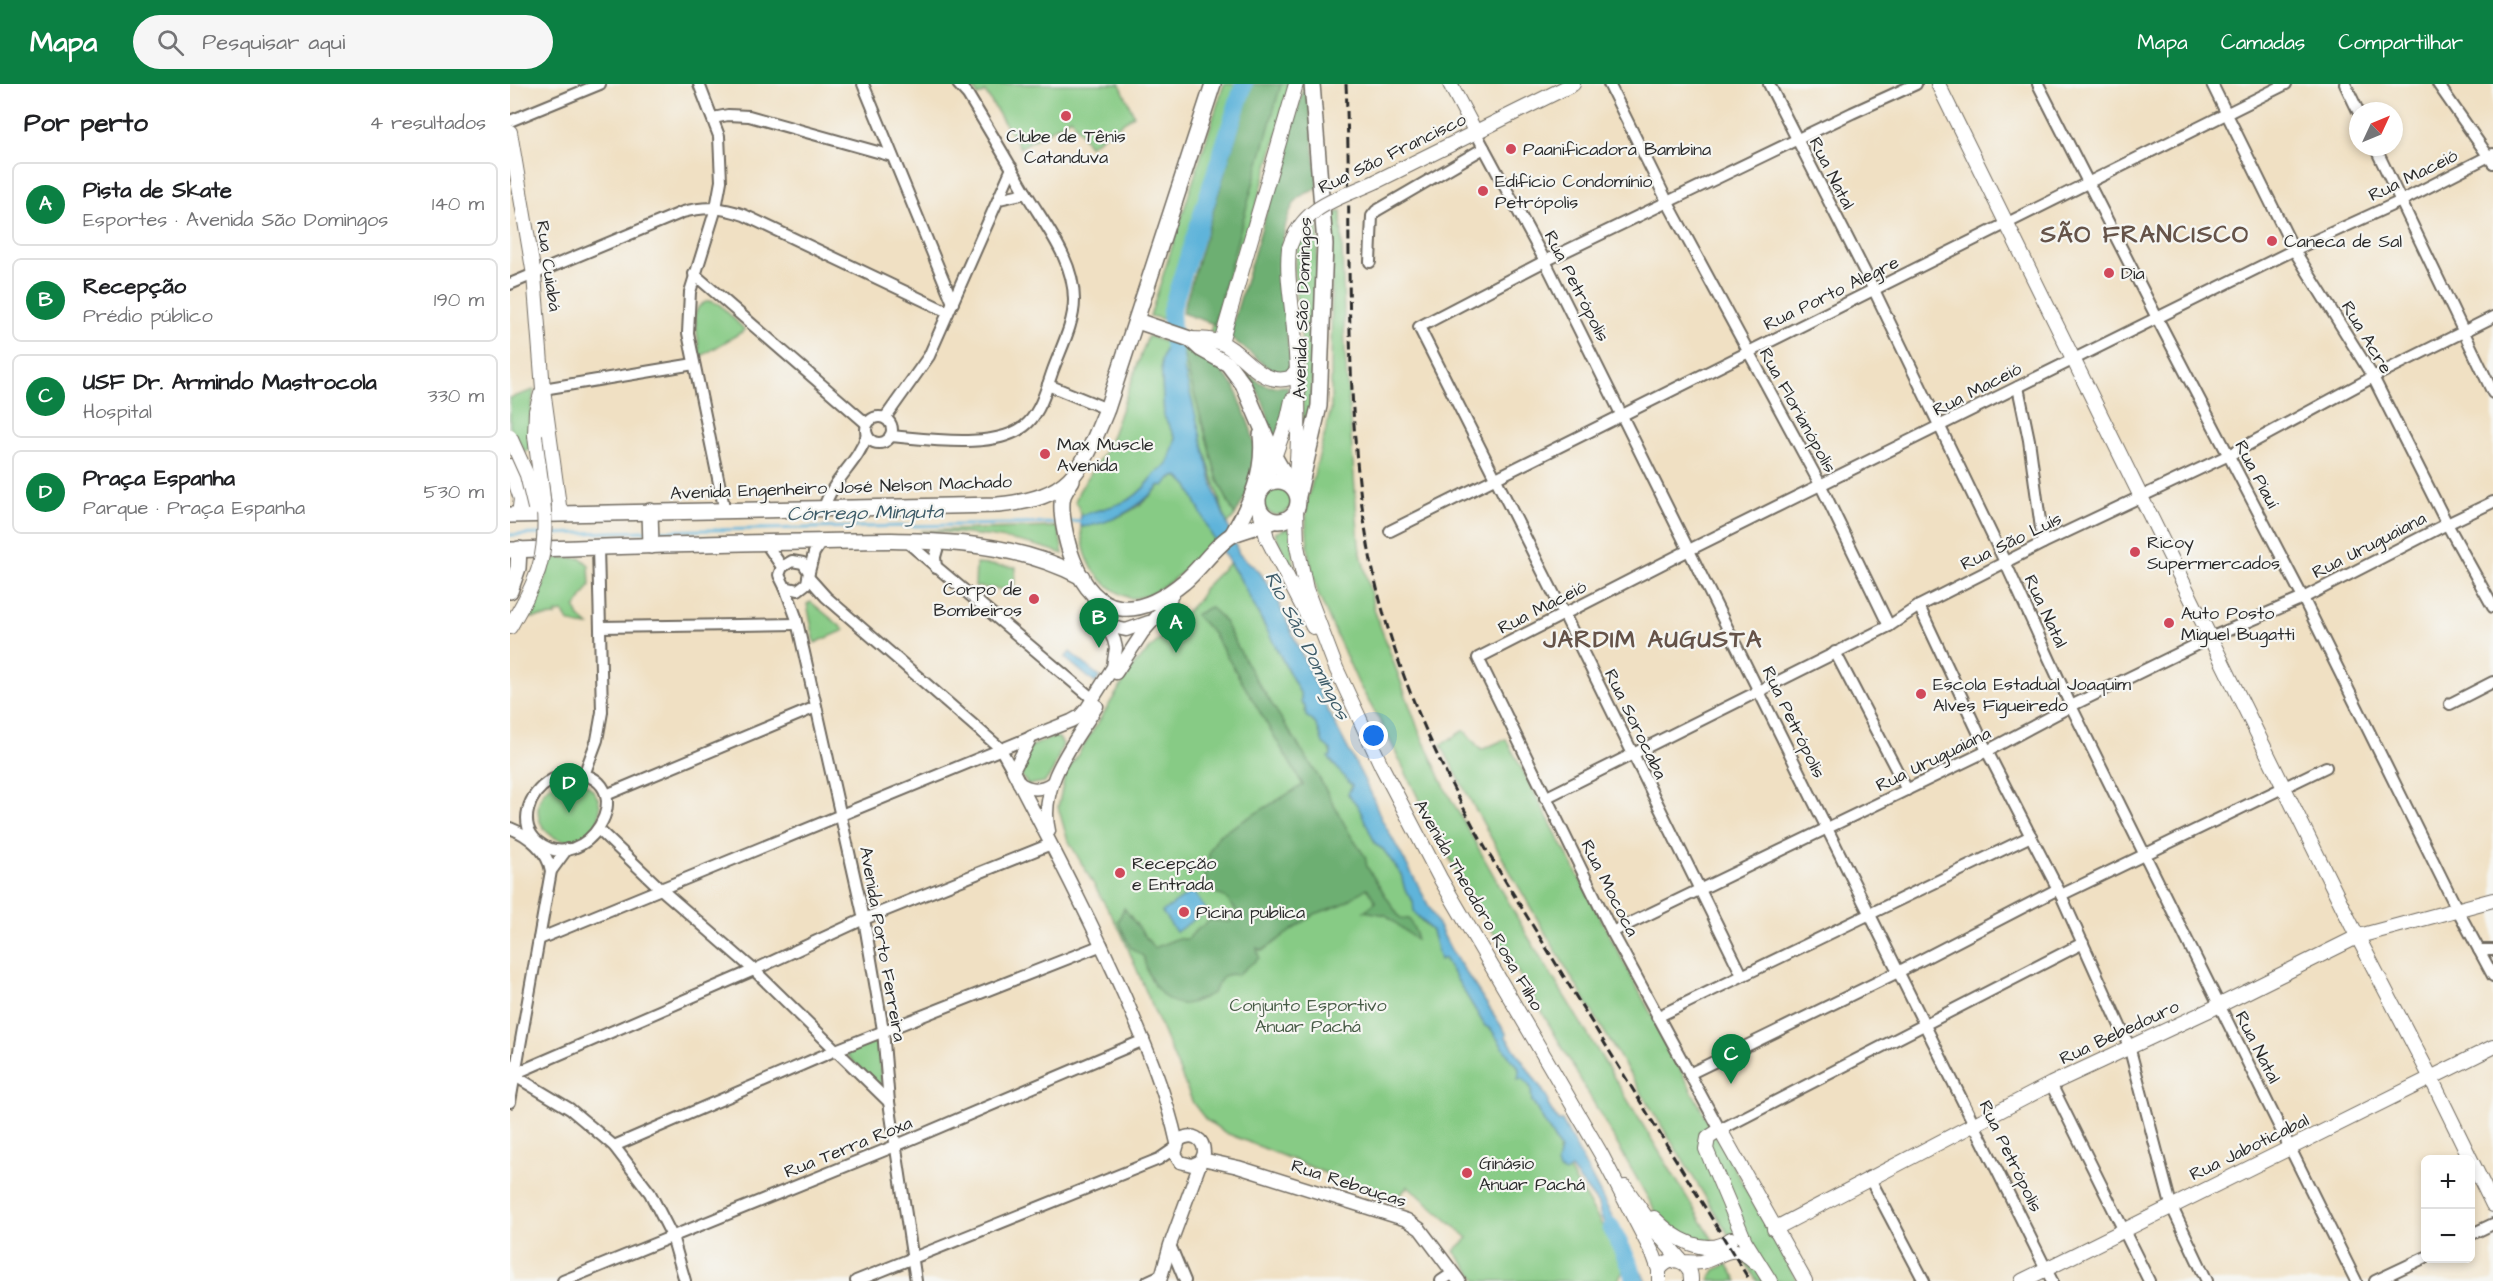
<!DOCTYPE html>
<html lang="pt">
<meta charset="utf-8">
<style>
body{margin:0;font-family:"Architects Daughter",sans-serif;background:#f6f6f6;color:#202124}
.controls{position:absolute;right:18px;bottom:18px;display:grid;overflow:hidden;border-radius:9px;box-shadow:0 3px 9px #0003}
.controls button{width:54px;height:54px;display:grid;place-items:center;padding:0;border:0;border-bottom:2px solid #e0e0e0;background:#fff;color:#202124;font:30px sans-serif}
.compass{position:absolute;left:1839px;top:18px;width:54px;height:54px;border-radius:50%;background:#fff;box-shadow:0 3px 9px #0003;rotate:46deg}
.you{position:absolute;left:864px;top:652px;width:21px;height:21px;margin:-15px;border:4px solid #fff;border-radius:50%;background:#1a73e8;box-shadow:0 0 0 9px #1a73e833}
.badge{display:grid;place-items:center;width:39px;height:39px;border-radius:50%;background:#0b8043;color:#fff;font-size:20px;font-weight:700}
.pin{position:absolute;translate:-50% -50px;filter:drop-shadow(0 2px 3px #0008)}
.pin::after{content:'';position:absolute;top:32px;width:21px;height:18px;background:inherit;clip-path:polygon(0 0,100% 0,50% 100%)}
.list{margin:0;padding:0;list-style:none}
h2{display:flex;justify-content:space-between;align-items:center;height:78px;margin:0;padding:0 24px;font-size:26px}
h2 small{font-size:20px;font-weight:400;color:#757577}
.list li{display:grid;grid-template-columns:39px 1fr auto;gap:18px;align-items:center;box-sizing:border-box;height:84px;margin:0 12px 12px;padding:0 12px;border:2px solid #e0e0e0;border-radius:9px}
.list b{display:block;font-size:22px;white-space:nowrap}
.list p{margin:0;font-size:20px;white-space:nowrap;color:#757577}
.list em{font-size:20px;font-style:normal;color:#757577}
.icon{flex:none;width:33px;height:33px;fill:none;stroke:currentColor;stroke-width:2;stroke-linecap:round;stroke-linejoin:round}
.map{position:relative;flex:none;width:1983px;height:1197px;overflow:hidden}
header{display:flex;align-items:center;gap:36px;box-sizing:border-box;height:84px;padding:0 30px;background:#0b8043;color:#fff}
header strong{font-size:28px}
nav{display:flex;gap:33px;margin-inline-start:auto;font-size:21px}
.search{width:420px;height:54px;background:#f6f6f6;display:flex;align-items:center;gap:15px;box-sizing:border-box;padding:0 21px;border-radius:33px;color:#757577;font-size:22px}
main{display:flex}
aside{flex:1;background:#fff}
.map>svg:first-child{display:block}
.green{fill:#87cb85;stroke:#597b58;stroke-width:1.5}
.forest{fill:#6daf72;stroke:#4c6d4e;stroke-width:1.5}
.water{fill:#5eb4da;stroke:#447082;stroke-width:1.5}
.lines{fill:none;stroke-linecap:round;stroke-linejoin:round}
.stream{stroke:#5eb4da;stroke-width:3}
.river{stroke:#5eb4da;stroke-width:18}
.minor-casing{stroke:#706a60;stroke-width:14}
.tertiary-casing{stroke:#706a60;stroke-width:15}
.secondary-casing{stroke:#706a60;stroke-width:16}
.primary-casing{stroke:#706a60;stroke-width:18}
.minor{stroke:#fff;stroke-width:10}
.tertiary{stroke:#fff;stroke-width:12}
.secondary{stroke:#fff;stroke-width:14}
.primary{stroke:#fff;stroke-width:15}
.rail{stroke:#2b2b2b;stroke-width:3;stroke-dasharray:9 4.5;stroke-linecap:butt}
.secondary-bridge-casing{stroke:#706a60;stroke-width:16;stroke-linecap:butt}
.secondary-bridge{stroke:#fff;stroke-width:14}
.poi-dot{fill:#d1495b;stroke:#f6f6f2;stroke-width:2}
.labels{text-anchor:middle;stroke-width:4.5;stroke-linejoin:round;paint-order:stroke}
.poi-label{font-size:18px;fill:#2b2b2b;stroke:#f6f6f2;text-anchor:start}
.street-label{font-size:18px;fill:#2b2b2b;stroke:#f6f6f2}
.park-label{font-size:18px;fill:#475b46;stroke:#f6f6f2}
.water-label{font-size:20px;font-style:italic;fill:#3d5b68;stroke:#f6f6f2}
.district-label{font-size:24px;font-weight:bold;letter-spacing:1.5px;fill:#655349;stroke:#f6f6f2}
</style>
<header>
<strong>Mapa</strong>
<div class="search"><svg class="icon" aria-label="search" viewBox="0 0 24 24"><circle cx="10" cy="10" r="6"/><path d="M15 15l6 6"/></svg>Pesquisar aqui</div>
<nav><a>Mapa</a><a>Camadas</a><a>Compartilhar</a></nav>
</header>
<main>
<aside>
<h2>Por perto<small>4 resultados</small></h2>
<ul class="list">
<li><span class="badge">A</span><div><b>Pista de Skate</b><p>Esportes · Avenida São Domingos</p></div><em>140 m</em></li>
<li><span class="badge">B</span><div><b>Recepção</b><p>Prédio público</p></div><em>190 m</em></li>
<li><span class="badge">C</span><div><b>USF Dr. Armindo Mastrocola</b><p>Hospital</p></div><em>330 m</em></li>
<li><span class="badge">D</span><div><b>Praça Espanha</b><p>Parque · Praça Espanha</p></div><em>530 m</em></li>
</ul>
</aside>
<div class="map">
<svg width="1983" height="1197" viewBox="0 0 1983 1197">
<rect width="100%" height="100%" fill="#f6f6f2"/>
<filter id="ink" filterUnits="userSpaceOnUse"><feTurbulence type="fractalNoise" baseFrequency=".0167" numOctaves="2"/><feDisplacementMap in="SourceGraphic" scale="12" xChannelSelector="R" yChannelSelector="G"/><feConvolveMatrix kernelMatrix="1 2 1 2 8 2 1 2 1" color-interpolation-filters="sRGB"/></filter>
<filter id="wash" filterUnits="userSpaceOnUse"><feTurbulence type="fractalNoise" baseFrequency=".008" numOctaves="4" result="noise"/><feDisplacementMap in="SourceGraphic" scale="24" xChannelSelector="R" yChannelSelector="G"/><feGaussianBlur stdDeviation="1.35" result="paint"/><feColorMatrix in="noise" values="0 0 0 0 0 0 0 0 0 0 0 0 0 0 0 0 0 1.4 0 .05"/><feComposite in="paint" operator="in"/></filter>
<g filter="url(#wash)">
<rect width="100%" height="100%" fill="#f0e0c3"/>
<g class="green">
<path d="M461 0H610L624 31 579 62 561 34 510 64 475 8 468 12Z"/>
<path d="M714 0H731L653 235 640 232Z"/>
<path d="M770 0H783L707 250 700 248Z"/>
<path d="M831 127 835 269 849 461 865 528 909 647 936 706 1017 851 1203 1156 1194 1159 1169 1147 1147 1130 1028 921 951 796 914 726 874 644 849 601 808 510 799 473 796 439 797 418 821 326 822 131Z"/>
<path d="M809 135 801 321 794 356C790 324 795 292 792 260 790 233 782 204 785 177 787 160 794 145 809 135Z"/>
<path d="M199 217 209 220 235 246 190 273 185 231C187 222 192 219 199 217Z"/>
<path d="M638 252 657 259 651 277 654 332 666 355C663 363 661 375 656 381 652 386 649 386 645 390 621 424 606 419 570 432L569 422 565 418 569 407 598 362Z"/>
<path d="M668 261 671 262 708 396 725 432 717 440 688 345Z"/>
<path d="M24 306 20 336 22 365 15 368 0 343V314Z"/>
<path d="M668 392 678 402 706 459C687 475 647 516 621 514 612 513 604 506 597 501 578 485 573 467 571 443 591 441 614 432 630 421 643 411 651 396 668 392Z"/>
<circle cx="767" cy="416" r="15"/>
<path d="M782 442 783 481 788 503 765 449Z"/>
<path d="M546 443 549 446 553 470C507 453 459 449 410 447Z"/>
<path d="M41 474H71L79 481 80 502 65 524 69 533 79 542C67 541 57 541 53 528L46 529 45 532 21 534 34 499Z"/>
<path d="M719 479 729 493 755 543 760 549 768 568 791 611V618L795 623V628C810 643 820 660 823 680L838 694 842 702 838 710 848 721 866 761 873 765 891 790 895 806 903 817 908 833 922 847 930 875 934 874 975 942 981 945 1002 977 1007 979 1010 990 1021 1004 1022 1017 1050 1065 1048 1068 1101 1156 1114 1185 1108 1197H968L944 1167 958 1154 898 1102 885 1117 716 1049 696 1036 683 1019 611 848 557 754 548 723 555 691 624 581 690 514 693 505Z"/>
<path d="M466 480 506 483 504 506 465 503Z"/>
<path d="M301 518 335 546 305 559 297 520Z"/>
<path d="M954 646 971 666 996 655 1194 1030 1287 1197H1247C1139 1020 1027 845 931 661Z"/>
<path d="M543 653 549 654 553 660 543 687 535 698 518 701 507 686 520 663Z"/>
<circle cx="59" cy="726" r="31"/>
<path d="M367 954 373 1008 333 967Z"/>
<path d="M1217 1180 1228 1197H1199L1205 1186Z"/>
</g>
<g class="forest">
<path d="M742 0H771L704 240 672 229Z"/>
<path d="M795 0H797L808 104C803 108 796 108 791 112 758 139 776 244 781 281L780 286 773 290 759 284 719 252Z"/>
<path d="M698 261C722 268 736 296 759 302 764 303 772 302 778 302L776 326 763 362C759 352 760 341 757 330 748 297 726 278 698 261Z"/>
<path d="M671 262 693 270 709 284 725 303 741 346 746 369 745 393 725 432 708 396Z"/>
<path d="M700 523 712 534 742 589 808 692 841 752 855 772 857 783 890 834 899 835 906 849V856L876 831 854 827 866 818 857 804 833 820 805 830 752 867 747 864 749 874 727 891C712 887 710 898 703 908 702 910 697 912 695 913 680 920 670 924 656 914 644 904 636 888 634 873L621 864 608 837 614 824 644 864 666 855H678L684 848 700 836 720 838 729 830 716 814 702 807 695 792 700 766 709 751 793 701 703 549 685 531Z"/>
</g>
<g class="water">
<path d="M657 259 668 261 705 409 729 470 748 486 763 507 814 619 861 709 871 734 907 799 941 866 996 949V953L1031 1004 1038 1015V1021L1048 1037H1052L1136 1197H1121L1114 1167 1091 1134 1088 1120 1061 1085 1055 1089 1049 1086 1047 1080 1050 1065 1022 1017 1021 1004 1013 994 1008 995C1010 987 1010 981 1002 977L981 945 975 942 934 874 930 876 922 847 904 828 903 817 895 806 891 790 873 765 866 761 848 722 838 710 842 702 818 673 821 672V666L813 659C808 646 810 641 796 632L795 623 791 618V611L729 493 702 452 678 402 668 392 660 394 654 402 650 401C630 423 602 440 571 443L570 432C606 419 621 424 645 390 649 386 652 386 656 381 661 375 663 363 666 355L654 332 651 277Z"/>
<path d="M560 568 590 593 585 599 555 574Z"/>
<path d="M683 807 696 827 666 848 652 828Z"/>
</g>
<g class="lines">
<g class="stream">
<path d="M560 438 574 437"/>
<path d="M146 447 547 439"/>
<path d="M38 450 136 447"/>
<path d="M0 451 31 450"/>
</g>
<g class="river">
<path d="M665 284 661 227 734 0"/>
<path d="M1101 1143 1120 1181 1125 1197"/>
</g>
</g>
</g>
<g filter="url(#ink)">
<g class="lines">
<defs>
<g id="minor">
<path d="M189 0 209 52 211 97 206 124 180 208 178 249 215 428"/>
<path d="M353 0 443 219"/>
<path d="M1099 0 1158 119 1311 402 1379 542"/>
<path d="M1259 0 1364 206 1495 478 1561 622 1846 1197"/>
<path d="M1528 0 1647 234 1793 514 1947 825 1983 892"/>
<path d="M1702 0 1784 166 1863 293 1937 440 1983 523"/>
<path d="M1835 0 1848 27"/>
<path d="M1928 0 1983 79"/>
<path d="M203 34 218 31 239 32 382 72"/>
<path d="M0 37 90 0"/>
<path d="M966 49 1035 177 1542 1197"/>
<path d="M1865 63 1983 309"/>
<path d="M489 115 516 109"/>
<path d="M860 178 862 132 866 127 974 64"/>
<path d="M184 190 357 340"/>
<path d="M0 200 173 128C195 122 212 123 234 131L438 228"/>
<path d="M538 301 597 325"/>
<path d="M1508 303 1519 356 1533 459"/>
<path d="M33 305 184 280"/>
<circle cx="369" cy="346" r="13"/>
<path d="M375 334 419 272 502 84"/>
<path d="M380 352C417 355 489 367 518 339 531 326 537 303 543 286 551 264 564 240 564 216 564 176 536 143 516 109 497 76 478 44 458 11L448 0"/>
<path d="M314 424C322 396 348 379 357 351"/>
<path d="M880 447 1776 0"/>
<path d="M255 458 272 483 269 491 275 503 288 506 297 499 299 488 293 479 282 477 272 483"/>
<path d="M397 458 583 615"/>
<path d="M426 484 425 473 429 459"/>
<path d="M299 488 304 469 312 457"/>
<path d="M299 494 316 513 490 664 503 687"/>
<path d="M275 503 286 533 354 835 373 946 379 1018 406 1197"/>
<path d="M1409 522 1477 667 1551 811 1619 962 1661 1121 1697 1197"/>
<path d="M90 543 287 540"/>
<path d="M1325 568 1397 706"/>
<path d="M1940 620 1983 598"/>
<path d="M67 689C134 700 74 795 28 758 7 740 19 709 40 697 48 692 58 691 67 689Z"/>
<path d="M74 691 87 656 92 628 88 463"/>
<path d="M96 711 306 623"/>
<path d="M1035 714 1379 542 1409 522 1533 459 1719 371 1863 293 1983 233"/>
<path d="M0 744C18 751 38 767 41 787"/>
<path d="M89 746 152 806 244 886 379 1018"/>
<path d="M1551 811 1816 683"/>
<path d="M1102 848 1477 667 1561 622 1700 554 1793 514 1937 440 1983 418"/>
<path d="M29 855 521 653"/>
<path d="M1573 859 1210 1046 1102 848 968 574 1179 466 1784 166 1891 117 1983 70"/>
<path d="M1969 866H1983"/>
<path d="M1232 891 1054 530 909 243 1035 177 1342 29 1406 0"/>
<path d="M1147 933 1521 752"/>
<path d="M0 989 60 1025 104 1062 140 1109 162 1152 175 1197"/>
<path d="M4 990 244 886 354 835 541 760"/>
<path d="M1179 990 1388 888 1548 805"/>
<path d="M1541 1000 1639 1197"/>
<path d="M0 1018 41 787 57 765"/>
<path d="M104 1062 326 966 592 861"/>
<path d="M1359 1093 1414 1197"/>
<path d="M1960 1151 1983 1140"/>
<path d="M660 1161 675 1197"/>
<path d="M53 1197 385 1062 634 956"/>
<path d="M346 1197 649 1075 665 1064"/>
<path d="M638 1197 651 1191"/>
<path d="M931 1197 943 1189"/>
<path d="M1865 1197 1916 1173"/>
</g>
<g id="tertiary">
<path d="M582 510 604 556 606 564 603 583 577 624 570 632 561 637 521 653 503 687C542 762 581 836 615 913 635 960 656 1008 667 1059"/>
<path d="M598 542 616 546 639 538"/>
<path d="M606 589 633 548 657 521 665 505"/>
<path d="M509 699C520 706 530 707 542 699"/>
<path d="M539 747C528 701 564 659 587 622"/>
<path d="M692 1075 728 1083 897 1136 910 1145 949 1197"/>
<path d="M650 1197 660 1161 694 1069C694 1054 682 1048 669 1056L665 1070 670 1078 682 1081 689 1078"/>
</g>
<g id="secondary">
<path d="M940 0 966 49"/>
<path d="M1428 0 1841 840 1921 994 1983 1121"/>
<path d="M0 48 24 191 33 305 50 429"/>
<path d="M867 97 1063 0"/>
<path d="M779 164C776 193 782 218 784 246 789 298 790 351 785 403"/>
<path d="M680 255C690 255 700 255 709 258 734 267 749 303 780 294L786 287"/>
<path d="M711 258 786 0"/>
<path d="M25 351 26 327 31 310"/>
<path d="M0 382 11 415 9 431"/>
<path d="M755 399 778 334 782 316"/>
<path d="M750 426 757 454 803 543"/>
<path d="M786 426 787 462 796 505 826 584 872 683 930 794 1040 982 1091 1070 1144 1172 1149 1186"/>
<path d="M0 543 14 518"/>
<path d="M1115 1103 1145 1146 1172 1178C1179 1178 1185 1179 1192 1178 1214 1172 1222 1156 1245 1178"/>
<path d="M1144 1134C1163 1154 1196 1175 1221 1155"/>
<path d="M1264 1145 1541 1000 1708 922 1849 852 1983 816"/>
<path d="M1149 1197V1186C1161 1169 1182 1176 1181 1197"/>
<path d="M1260 1197 1235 1157 1196 1065 1198 1054 1210 1046 1295 1197"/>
<path d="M1512 1197 1983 963"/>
</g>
<g id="primary">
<path d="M627 237 680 255 691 265 718 280 733 300 765 374 780 400"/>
<path d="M562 396C559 401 555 407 553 412 549 427 557 461 563 476 586 536 628 536 674 498 688 487 709 457 724 450 736 445 750 442 763 437"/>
<circle cx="768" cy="417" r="20"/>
<path d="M788 412 809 322 815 160 802 0"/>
<path d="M140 427 141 462"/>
<path d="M0 431 488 421C562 414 571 388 597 325L703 0"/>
<path d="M722 451C741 419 755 388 751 351"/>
<path d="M0 466C97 463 194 459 291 458 384 457 487 448 572 493"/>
<path d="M0 507 8 484 9 465"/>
</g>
</defs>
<use href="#minor" class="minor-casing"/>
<use href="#tertiary" class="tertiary-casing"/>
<use href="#secondary" class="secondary-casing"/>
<use href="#primary" class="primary-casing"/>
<use href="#minor" class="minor"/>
<use href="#tertiary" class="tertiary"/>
<use href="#secondary" class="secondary"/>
<use href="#primary" class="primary"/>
<path class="rail" d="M836 0C843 157 831 316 860 472 880 576 925 675 977 767L1240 1197"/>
<defs>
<g id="secondary-bridge">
<path d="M779 164C794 120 829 115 867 97"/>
<path d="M0 353 17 391 25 424"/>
<path d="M14 518C20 506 27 493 30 480 41 439 29 392 25 351"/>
</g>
</defs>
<use href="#secondary-bridge" class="secondary-bridge-casing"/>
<use href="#secondary-bridge" class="secondary-bridge"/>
</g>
</g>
<g class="poi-dot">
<circle cx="556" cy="32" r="6"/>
<circle cx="1001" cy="65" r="6"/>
<circle cx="973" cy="107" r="6"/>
<circle cx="1762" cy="157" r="6"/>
<circle cx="1599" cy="189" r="6"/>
<circle cx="535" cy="370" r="6"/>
<circle cx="1625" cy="468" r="6"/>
<circle cx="524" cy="515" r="6"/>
<circle cx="1659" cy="539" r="6"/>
<circle cx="1411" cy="610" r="6"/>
<circle cx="610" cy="789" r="6"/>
<circle cx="674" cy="828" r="6"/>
<circle cx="957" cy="1089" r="6"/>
</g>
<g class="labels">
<g class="poi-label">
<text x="556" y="58" text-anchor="middle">Clube de Tênis<tspan x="556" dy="21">Catanduva</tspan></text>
<text x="1013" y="71">Paanificadora Bambina</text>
<text x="985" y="103">Edifício Condomínio<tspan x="985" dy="21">Petrópolis</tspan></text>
<text x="1774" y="163">Caneca de Sal</text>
<text x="1611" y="195">Dia</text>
<text x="547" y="366">Max Muscle<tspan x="547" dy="21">Avenida</tspan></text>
<text x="1637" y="464">Ricoy<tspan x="1637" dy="21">Supermercados</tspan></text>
<text x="512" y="511" text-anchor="end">Corpo de<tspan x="512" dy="21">Bombeiros</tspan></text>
<text x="1671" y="535">Auto Posto<tspan x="1671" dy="21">Miguel Bugatti</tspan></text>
<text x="1423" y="606">Escola Estadual Joaquim<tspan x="1423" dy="21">Alves Figueiredo</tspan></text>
<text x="622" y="785">Recepção<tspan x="622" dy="21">e Entrada</tspan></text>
<text x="686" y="834">Picina publica</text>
<text x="969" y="1085">Ginásio<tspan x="969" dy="21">Anuar Pachá</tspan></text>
</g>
<g class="street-label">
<text transform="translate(882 69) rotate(-26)" y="6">Rua São Francisco</text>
<text transform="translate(1322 89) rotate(63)" y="6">Rua Natal</text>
<text transform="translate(1903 91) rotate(-26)" y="6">Rua Maceió</text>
<text transform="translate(39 182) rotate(82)" y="6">Rua Cuiabá</text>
<text transform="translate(1067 202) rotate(63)" y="6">Rua Petrópolis</text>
<text transform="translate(1321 209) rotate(-26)" y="6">Rua Porto Alegre</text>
<text transform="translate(792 224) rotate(-88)" y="6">Avenida São Domingos</text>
<text transform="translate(1857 253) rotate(59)" y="6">Rua Acre</text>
<text transform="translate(1467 305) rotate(-27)" y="6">Rua Maceió</text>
<text transform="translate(1288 326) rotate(61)" y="6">Rua Florianópolis</text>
<text transform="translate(1747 390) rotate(62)" y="6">Rua Piauí</text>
<text transform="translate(331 403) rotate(-2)" y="6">Avenida Engenheiro José Nelson Machado</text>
<text transform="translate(1501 457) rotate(-26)" y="6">Rua São Luís</text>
<text transform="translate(1859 461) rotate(-27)" y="6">Rua Uruguaiana</text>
<text transform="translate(1032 523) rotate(-27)" y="6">Rua Maceió</text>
<text transform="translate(1536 527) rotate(65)" y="6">Rua Natal</text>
<text transform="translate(1284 638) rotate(64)" y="6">Rua Petrópolis</text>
<text transform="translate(1126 640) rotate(64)" y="6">Rua Sorocaba</text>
<text transform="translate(1423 675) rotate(-26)" y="6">Rua Uruguaiana</text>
<text transform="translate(1100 804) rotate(63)" y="6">Rua Mococa</text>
<text transform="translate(969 821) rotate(60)" y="6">Avenida Theodoro Rosa Filho</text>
<text transform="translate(373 860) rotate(80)" y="6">Avenida Porto Ferreira</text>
<text transform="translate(1609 948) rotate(-25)" y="6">Rua Bebedouro</text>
<text transform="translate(1748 963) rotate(63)" y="6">Rua Natal</text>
<text transform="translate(338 1063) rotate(-22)" y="6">Rua Terra Roxa</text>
<text transform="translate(1739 1063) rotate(-26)" y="6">Rua Jaboticabal</text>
<text transform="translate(1501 1072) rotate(64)" y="6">Rua Petrópolis</text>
<text transform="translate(839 1099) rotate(18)" y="6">Rua Rebouças</text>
</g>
<g class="park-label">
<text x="798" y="927">Conjunto Esportivo<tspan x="798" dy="21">Anuar Pachá</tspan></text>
</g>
<g class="water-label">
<text transform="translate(355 428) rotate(-1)" y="7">Córrego Minguta</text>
<text transform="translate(798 561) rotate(63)" y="7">Rio São Domingos</text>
</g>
<g class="district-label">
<text x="1635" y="158">SÃO FRANCISCO</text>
<text x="1143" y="563">JARDIM AUGUSTA</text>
</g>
</g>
</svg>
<div class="controls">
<button>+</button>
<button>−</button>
</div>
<svg class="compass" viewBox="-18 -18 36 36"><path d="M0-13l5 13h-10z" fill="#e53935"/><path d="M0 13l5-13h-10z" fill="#757577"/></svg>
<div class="you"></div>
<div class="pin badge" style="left:666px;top:569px">A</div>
<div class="pin badge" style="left:589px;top:564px">B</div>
<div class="pin badge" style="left:1221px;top:1000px">C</div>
<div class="pin badge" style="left:59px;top:729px">D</div>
</div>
</main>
